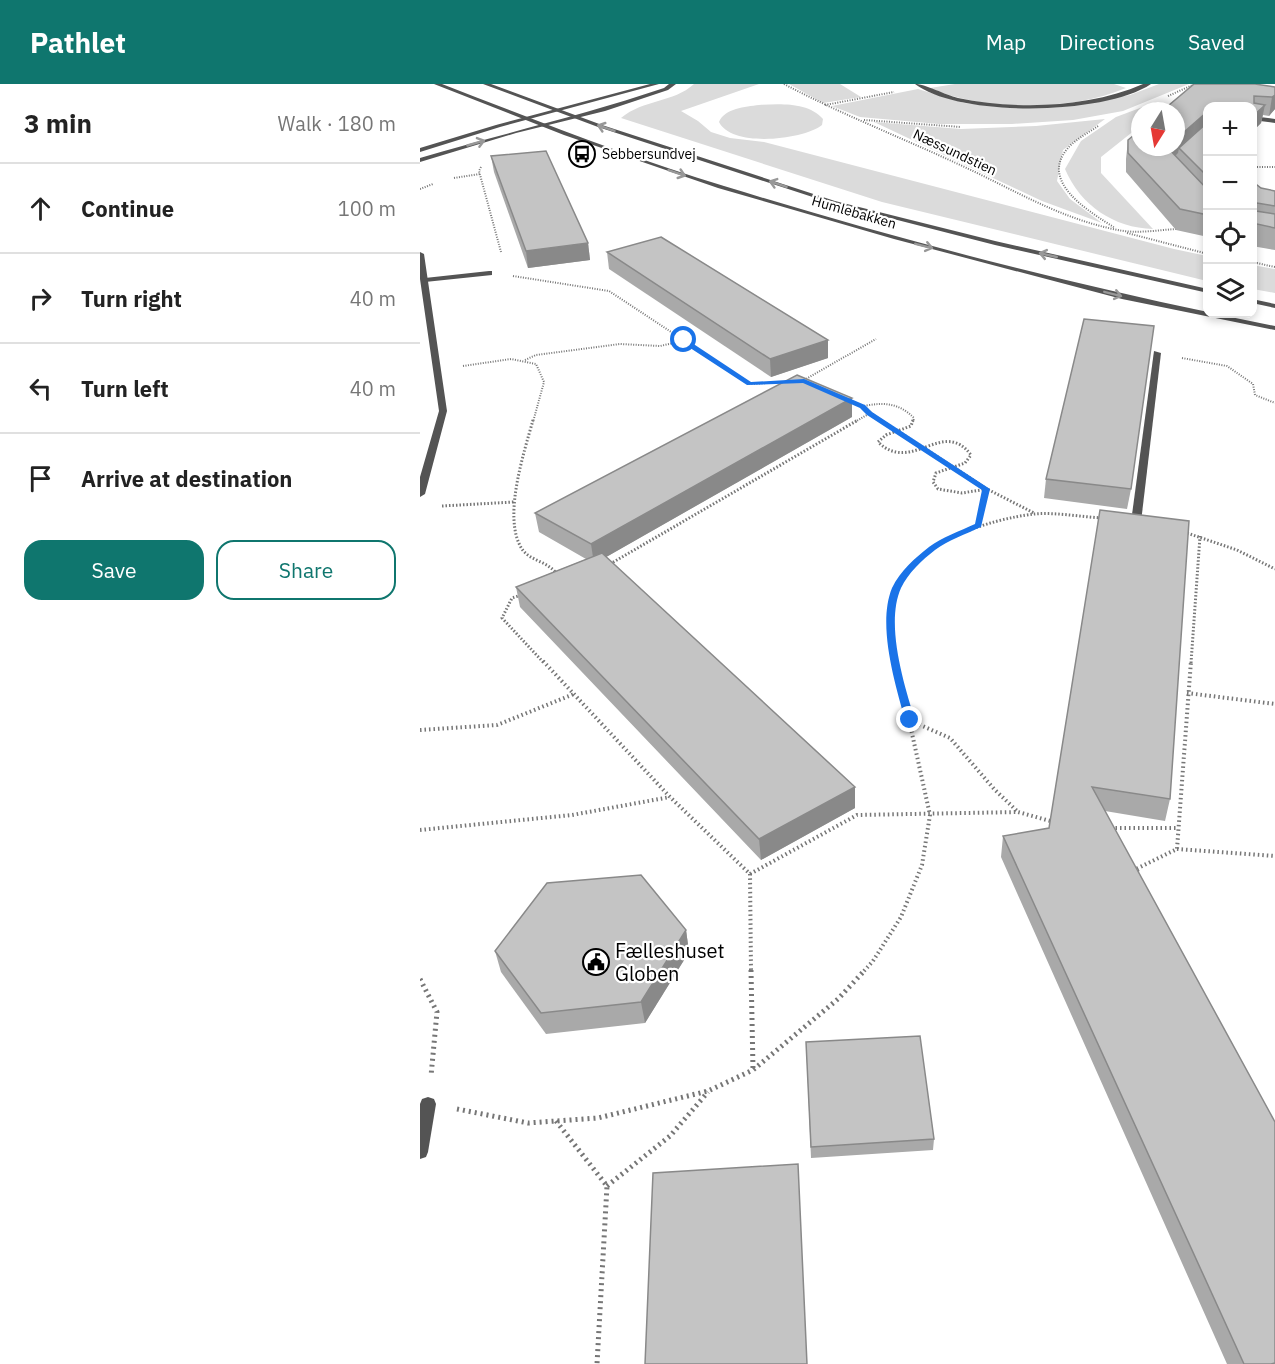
<!DOCTYPE html>
<meta charset="utf-8">
<style>
body{margin:0;font-family:"IBM Plex Sans",sans-serif;background:#f2f2f2;color:#222}
.controls{position:absolute;right:18px;top:18px;display:grid;overflow:hidden;border-radius:12px;box-shadow:0 3px 9px #0003}
.controls button{width:54px;height:54px;display:grid;place-items:center;padding:0;border:0;border-bottom:2px solid #e0e0e0;background:#fff;color:#222;font:30px sans-serif}
.compass{position:absolute;left:711px;top:18px;width:54px;height:54px;border-radius:50%;background:#fff;box-shadow:0 3px 9px #0003;rotate:191deg}
.stop{position:absolute;width:18px;height:18px;margin:-14px;border:4px solid #1a73e8;border-radius:50%;background:#fff}
.stop.end{background:#1a73e8;border-color:#fff;box-shadow:0 2px 6px #0008}
.list{margin:0;padding:0;list-style:none}
h2{display:flex;justify-content:space-between;align-items:center;height:78px;margin:0;padding:0 24px;font-size:26px}
h2 small{font-size:20px;font-weight:400;color:#767676}
.list li{display:grid;grid-template-columns:39px 1fr auto;gap:18px;align-items:center;box-sizing:border-box;height:90px;padding:0 24px;border-top:2px solid #e0e0e0}
.list b{display:block;font-size:22px;white-space:nowrap}
.list em{font-size:20px;font-style:normal;color:#767676}
.actions{display:flex;gap:12px;padding:18px 24px}
.actions a{flex:1;padding:14px 0;border:2px solid #0f766e;border-radius:18px;text-align:center;font-size:21px;color:#0f766e}
.actions .main{background:#0f766e;color:#fff}
.icon{flex:none;width:33px;height:33px;fill:none;stroke:currentColor;stroke-width:2;stroke-linecap:round;stroke-linejoin:round}
.map{position:relative;flex:none;width:855px;height:1280px;overflow:hidden}
header{display:flex;align-items:center;gap:36px;box-sizing:border-box;height:84px;padding:0 30px;background:#0f766e;color:#fff}
header strong{font-size:28px}
nav{display:flex;gap:33px;margin-inline-start:auto;font-size:21px}
main{display:flex}
aside{flex:1;background:#fff}
.map>svg:first-child{display:block}
.green{fill:#dbdbdb}
.lines{fill:none;stroke-linecap:round;stroke-linejoin:round}
.path-far3{stroke:#767676;stroke-width:2;stroke-dasharray:1 1.5;stroke-linecap:butt}
.path-far2{stroke:#767676;stroke-width:3;stroke-dasharray:1.5 2;stroke-linecap:butt}
.path-far1{stroke:#767676;stroke-width:4;stroke-dasharray:1.5 3;stroke-linecap:butt}
.path{stroke:#767676;stroke-width:5;stroke-dasharray:2 4;stroke-linecap:butt}
.service{fill:#545454;fill-rule:evenodd}
.minor{fill:#545454;fill-rule:evenodd}
.tertiary{fill:#545454;fill-rule:evenodd}
.wall{fill:#a9a9a9}
.shaded-wall{fill:#898989}
.building{fill:#c4c4c4;stroke:#898989;stroke-width:1.5}
.oneway{stroke:#989898}
.route{fill:#1a73e8}
.labels{text-anchor:middle;stroke-width:4.5;stroke-linejoin:round;paint-order:stroke}
.far-street-label{font-size:14px;fill:#000;stroke:#fff}
.far-poi-label{font-size:14px;fill:#000;stroke:#fff;text-anchor:start}
.near-poi-label{font-size:20px;fill:#000;stroke:#fff;text-anchor:start}
</style>
<header>
<strong>Pathlet</strong>
<nav><a>Map</a><a>Directions</a><a>Saved</a></nav>
</header>
<main>
<aside>
<h2>3 min<small>Walk · 180 m</small></h2>
<ul class="list">
<li><svg class="icon" aria-label="ahead" viewBox="0 0 24 24"><path d="M12 20V5M6 11l6-6 6 6"/></svg><div><b>Continue</b></div><em>100 m</em></li>
<li><svg class="icon" aria-label="right" viewBox="0 0 24 24"><path d="M7 20v-9h11M14 6l5 5-5 5"/></svg><div><b>Turn right</b></div><em>40 m</em></li>
<li><svg class="icon" aria-label="left" viewBox="0 0 24 24"><path d="M17 20v-9H6M10 6l-5 5 5 5"/></svg><div><b>Turn left</b></div><em>40 m</em></li>
<li><svg class="icon" aria-label="arrive" viewBox="0 0 24 24"><path d="M6 21V4h12l-3 4 3 4H6"/></svg><div><b>Arrive at destination</b></div></li>
</ul>
<div class="actions"><a class="main">Save</a><a>Share</a></div>
</aside>
<div class="map">
<svg width="855" height="1280" viewBox="0 0 855 1280">
<rect width="100%" height="100%" fill="#fff"/>
<g class="green">
<path d="M274 0H339L261 27 278 37 291 48 310 54 344 58 754 165 787 172V197L462 118 201 34C224 15 253 19 274 0Z"/>
<path d="M369 0H420L441 13 403 19Z"/>
<path d="M535 0H694L706 4C652 27 564 28 510 4Z"/>
<path d="M739 0H769L703 27 653 36 592 40H519L440 33 412 22 498 5 544 19 591 24H636L710 11Z"/>
<path d="M736 18 748 20 739 27H720V42L681 73V89L733 145C694 144 660 121 645 85L661 57 696 33Z"/>
<path d="M339 21C360 20 388 18 403 35L402 41C383 56 312 64 299 38 305 24 325 23 339 21Z"/>
<path d="M685 35 643 66 637 97 650 115 682 139 622 117 454 38 541 45 616 42Z"/>
<path d="M832 181 855 185V209L833 205Z"/>
</g>
<g class="lines">
<g class="path-far3">
<path d="M364 0C421 30 480 53 538 80 591 104 640 135 698 146 716 150 738 146 757 145"/>
<path d="M748 12 775 0"/>
<path d="M405 21 474 8"/>
<path d="M444 36 541 43"/>
<path d="M678 42C668 49 656 55 648 64 618 98 670 128 695 144"/>
<path d="M61 83 59 87 81 168"/>
<path d="M832 83H855"/>
<path d="M34 94 60 90"/>
<path d="M0 105 13 100"/>
<path d="M707 149 788 170"/>
<path d="M832 178 855 183"/>
<path d="M93 192 189 207 330 300 366 298"/>
<path d="M762 274 807 282 833 300 835 311 855 319"/>
<path d="M105 276 116 271 200 260 240 262 263 257"/>
<path d="M43 282 91 275 116 280 124 298 113 338"/>
<path d="M384 296 456 255"/>
<path d="M429 317 443 322 463 338"/>
<path d="M444 322C464 318 479 319 494 334L493 338"/>
<path d="M435 338 450 329"/>
</g>
<g class="path-far2">
<path d="M113 336C104 369 82 434 102 465 110 477 127 477 136 489"/>
<path d="M461 336 567 405 558 441"/>
<path d="M493 336 491 342 466 351 458 358C492 391 523 333 551 371L545 379 516 389 513 398 518 405 542 409 567 405 614 429"/>
<path d="M22 422 94 418"/>
<path d="M764 448 817 466 855 485"/>
<path d="M190 480 438 336"/>
<path d="M101 511 92 514 82 534 124 579"/>
<path d="M476 579C471 555 468 531 476 507 490 459 571 435 614 430 636 428 661 433 683 434"/>
<path d="M771 579 780 452"/>
</g>
<g class="path-far1">
<path d="M123 577 250 713 330 790 331 887"/>
<path d="M767 609 855 620"/>
<path d="M491 637 530 654 575 706 597 727"/>
<path d="M0 646 77 641 154 610"/>
<path d="M691 744H758"/>
<path d="M0 746 152 731 250 713"/>
<path d="M757 765 855 772"/>
<path d="M718 788 716 785 757 765 771 577"/>
<path d="M330 790 437 731 598 728 634 738"/>
<path d="M444 887 453 877 481 833 502 781 510 731 476 577"/>
</g>
<g class="path">
<path d="M331 886 333 985"/>
<path d="M0 895 17 928 11 992"/>
<path d="M37 1025 108 1039 178 1034 288 1007 333 986 418 915 445 886"/>
<path d="M136 1037 187 1102 177 1280"/>
<path d="M187 1102 250 1052 288 1008"/>
</g>
<g class="service">
<path d="M69 187H72V191L5 198 1 196 5 194Z"/>
<path d="M734 267 741 269 721 438 716 441 711 438Z"/>
</g>
<g class="minor">
<path d="M230 0H239L80 43 0 68V64L76 41Z"/>
<path d="M249 0H256L248 6 185 27 96 49 0 78V74C81 50 164 31 244 4Z"/>
<path d="M495 0C506 0 525 11 538 14 597 26 668 24 723 0H731C685 31 540 34 495 0Z"/>
<path d="M832 32 855 35V39L832 36Z"/>
<path d="M0 168 4 170 27 327 5 410 0 413V393L19 327 0 195Z"/>
<path d="M8 1013 14 1015 16 1020 8 1068 6 1073 0 1075V1020L2 1015Z"/>
</g>
<g class="tertiary">
<path d="M14 0H22C115 36 208 73 304 102 463 151 625 194 788 228V230H796L855 242V246L702 215 474 155 298 104 144 51Z"/>
<path d="M63 0H71L182 41 415 117 575 157 788 205V209L575 161 411 119 178 43Z"/>
<path d="M832 215 855 220V224L832 219Z"/>
</g>
</g>
<g class="wall">
<path d="M855 3V25L849 32 843 31 841 39 832 48V22H788V153L756 146 706 88V75L708 56 756 27Z"/>
<path d="M71 72 168 159 170 176 108 184 74 88Z"/>
<path d="M832 97 841 104 855 107V166L832 162Z"/>
<path d="M187 168 408 256V274L351 293 189 185Z"/>
<path d="M432 333 186 473 435 724 341 776 100 523 96 503 166 475 119 448 115 429Z"/>
<path d="M626 395 711 405 707 425 624 414Z"/>
<path d="M680 426 750 715 745 737 685 727 855 1280H807L581 773 583 752 629 744Z"/>
<path d="M266 846 269 868 225 939 126 950 81 888 75 867Z"/>
<path d="M386 958 514 1055 513 1066 391 1074Z"/>
</g>
<g class="shaded-wall">
<path d="M855 11V25L849 32 852 13Z"/>
<path d="M845 21 841 39 832 48V33Z"/>
<path d="M788 27V42L759 64 758 69 744 83 747 63H756V55Z"/>
<path d="M168 159 170 176 108 184 106 167Z"/>
<path d="M408 256V274L351 293 350 275Z"/>
<path d="M432 314V333L174 480 171 460Z"/>
<path d="M435 703V724L341 776 339 755Z"/>
<path d="M266 846 269 868 225 939 221 918Z"/>
</g>
<g class="building">
<path d="M774 0H835L855 3V11L852 13 834 12V19L845 21 832 33V22H788V27L756 55V27H742Z"/>
<path d="M788 38V93L759 64Z"/>
<path d="M720 46V63H747L788 106V131L760 125 708 69V56Z"/>
<path d="M126 67 168 159 106 167 71 72Z"/>
<path d="M832 97 841 104 855 107V122L837 119 834 121 836 127 855 130V144L832 139Z"/>
<path d="M241 153 408 256 350 275 187 168Z"/>
<path d="M664 235 734 242 711 405 626 395Z"/>
<path d="M377 291 432 314 171 460 115 429Z"/>
<path d="M680 426 769 437 750 715 672 703 855 1038V1279L851 1280H824L583 752 629 744Z"/>
<path d="M182 469 435 703 339 755 96 503Z"/>
<path d="M221 791 266 846 221 918 121 929 75 867 127 799Z"/>
<path d="M500 952 514 1055 391 1063 386 958Z"/>
<path d="M378 1080 387 1280H225L233 1089Z"/>
</g>
<defs><path id="oneway-shaft" d="M-6 0H5M1.5-3L5.5 0L1.5 3" fill="none" stroke-width="1.6" stroke-linecap="round" stroke-linejoin="round" transform="scale(1.5)"/></defs>
<g class="oneway">
<use href="#oneway-shaft" transform="translate(186 44) rotate(-161)"/>
<use href="#oneway-shaft" transform="translate(56 59) rotate(-16)"/>
<use href="#oneway-shaft" transform="translate(257 89) rotate(19)"/>
<use href="#oneway-shaft" transform="translate(358 100) rotate(-162)"/>
<use href="#oneway-shaft" transform="translate(504 162) rotate(14)"/>
<use href="#oneway-shaft" transform="translate(628 171) rotate(-167)"/>
<use href="#oneway-shaft" transform="translate(693 210) rotate(14)"/>
</g>
<path class="route" d="M261 255H266L331 298 384 295 445 321 452 328 570 405 561 443C546 450 528 456 515 466 502 476 488 489 481 504 465 540 484 600 495 636L494 639 490 640 485 636C475 599 457 541 472 504 480 487 495 474 509 463 522 453 540 447 555 440L562 406 447 331 440 324 383 299 327 301 261 258Z"/>
<defs>
<symbol id="bus-ring" viewBox="-11 -11 22 22"><circle r="9.5" fill="#fff" stroke="#000" stroke-width="1.5"/><path d="M-5-6H5V4H4V6H2V4H-2V6H-4V4H-5ZM-3.5-4V0h7V-4ZM-3.5 1.2v1.5H-2V1.2ZM2 1.2v1.5H3.5V1.2Z" fill="#000"/></symbol>
<symbol id="civic-ring" viewBox="-11 -11 22 22"><circle r="9.5" fill="#fff" stroke="#000" stroke-width="1.5"/><path d="M-.6-6.5H3V-4.5H.6V-3L4-1V1h2V6H-6V1h2V-1L-.6-3ZM-1.2 2.5V6h2.4V2.5Z" fill="#000"/></symbol>
</defs>
<g fill-rule="evenodd">
<use href="#bus-ring" x="147" y="55" width="30" height="30"/>
<use href="#civic-ring" x="161" y="863" width="30" height="30"/>
</g>
<g class="labels">
<g class="far-street-label">
<text transform="translate(535 68) rotate(25)" y="5">Næssundstien</text>
<text transform="translate(434 128) rotate(16)" y="5">Humlebakken</text>
</g>
<g class="far-poi-label">
<text x="182" y="75">Sebbersundvej</text>
</g>
<g class="near-poi-label">
<text x="195" y="874">Fælleshuset<tspan x="195" dy="23">Globen</tspan></text>
</g>
</g>
</svg>
<div class="controls">
<button>+</button>
<button>−</button>
<button><svg class="icon" aria-label="locate" viewBox="0 0 24 24"><circle cx="12" cy="12" r="6"/><path d="M12 2v4M12 18v4M2 12h4M18 12h4"/></svg></button>
<button><svg class="icon" aria-label="layers" viewBox="0 0 24 24"><path d="M12 4l9 5-9 5-9-5zM3 14l9 5 9-5"/></svg></button>
</div>
<svg class="compass" viewBox="-18 -18 36 36"><path d="M0-13l5 13h-10z" fill="#e53935"/><path d="M0 13l5-13h-10z" fill="#767676"/></svg>
<div class="stop" style="left:264px;top:256px"></div>
<div class="stop end" style="left:490px;top:636px"></div>
</div>
</main>
